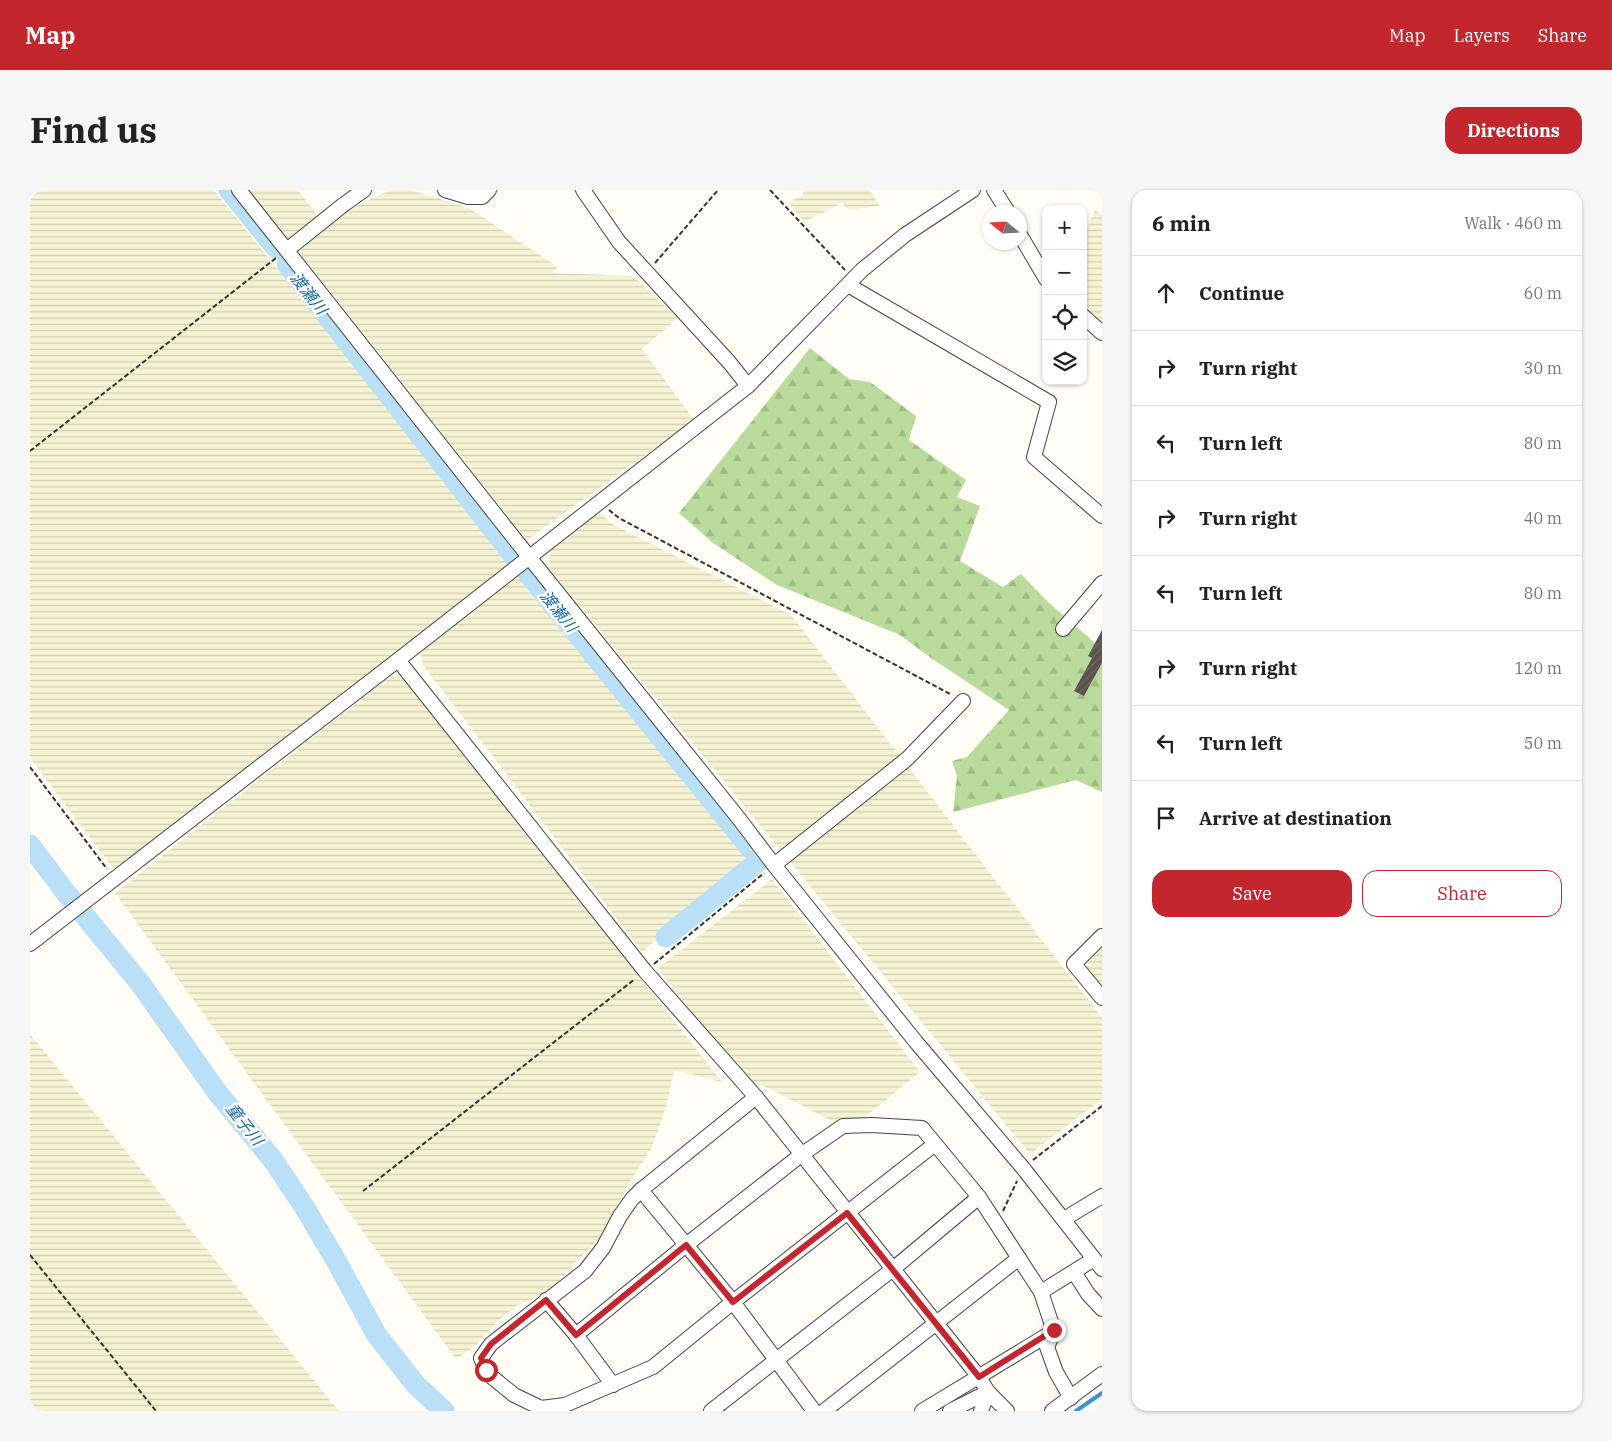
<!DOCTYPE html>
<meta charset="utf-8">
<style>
body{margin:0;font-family:"IBM Plex Serif","Noto Sans JP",serif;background:#f6f6f6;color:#222}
.controls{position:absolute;right:15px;top:15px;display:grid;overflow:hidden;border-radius:10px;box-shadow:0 1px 4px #0004}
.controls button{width:45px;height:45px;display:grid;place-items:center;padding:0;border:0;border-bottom:1px solid #e0e0e0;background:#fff;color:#222;font:25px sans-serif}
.compass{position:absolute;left:952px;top:15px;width:45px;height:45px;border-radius:50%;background:#fff;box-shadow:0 1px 4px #0004;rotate:288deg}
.stop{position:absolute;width:15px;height:15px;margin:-11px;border:4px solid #c4262e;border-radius:50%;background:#fff}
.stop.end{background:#c4262e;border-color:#fff;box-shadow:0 1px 5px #0008}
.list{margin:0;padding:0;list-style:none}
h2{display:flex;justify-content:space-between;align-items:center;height:65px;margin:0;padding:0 20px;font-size:21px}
h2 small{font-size:16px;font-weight:400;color:#767676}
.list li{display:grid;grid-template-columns:32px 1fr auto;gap:15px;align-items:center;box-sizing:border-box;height:75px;padding:0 20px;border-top:1px solid #e0e0e0}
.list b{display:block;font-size:19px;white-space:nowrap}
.list em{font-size:16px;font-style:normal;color:#767676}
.actions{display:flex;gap:10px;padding:15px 20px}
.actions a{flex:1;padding:11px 0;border:1px solid #c4262e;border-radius:15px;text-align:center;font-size:18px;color:#c4262e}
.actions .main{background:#c4262e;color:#fff}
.icon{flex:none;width:28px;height:28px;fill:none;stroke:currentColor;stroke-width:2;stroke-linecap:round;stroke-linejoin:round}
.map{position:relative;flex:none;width:1072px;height:1221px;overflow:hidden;border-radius:15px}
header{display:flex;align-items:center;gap:30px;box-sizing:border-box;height:70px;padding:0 25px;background:#c4262e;color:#fff}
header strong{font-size:24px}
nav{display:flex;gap:28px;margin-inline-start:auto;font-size:18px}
.intro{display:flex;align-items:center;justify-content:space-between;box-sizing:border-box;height:120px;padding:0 30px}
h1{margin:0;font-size:35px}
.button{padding:12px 22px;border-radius:15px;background:#c4262e;color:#fff;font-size:18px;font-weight:700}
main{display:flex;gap:30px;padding:0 30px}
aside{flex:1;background:#fff;border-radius:15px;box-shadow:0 1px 4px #0004}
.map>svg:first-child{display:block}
.farmland{fill:url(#farmland-rules)}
.forest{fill:url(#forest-firs)}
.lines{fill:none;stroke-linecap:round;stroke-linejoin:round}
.stream{stroke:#3f96cf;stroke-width:4}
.river{stroke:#b9e0f7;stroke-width:21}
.building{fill:url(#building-hatch)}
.minor-casing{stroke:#444;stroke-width:16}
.path{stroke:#333;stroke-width:2;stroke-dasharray:5 2.5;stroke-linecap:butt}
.minor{stroke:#fff;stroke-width:14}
.route{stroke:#c4262e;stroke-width:6}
.labels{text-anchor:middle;stroke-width:5;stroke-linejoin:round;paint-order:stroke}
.water-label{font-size:16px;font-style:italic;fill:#1768a6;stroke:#fff}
</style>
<header>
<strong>Map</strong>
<nav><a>Map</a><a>Layers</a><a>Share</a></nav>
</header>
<div class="intro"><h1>Find us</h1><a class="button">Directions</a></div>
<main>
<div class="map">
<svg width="1072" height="1221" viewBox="0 0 1072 1221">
<defs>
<pattern id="farmland-rules" width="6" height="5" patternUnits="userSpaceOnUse" patternTransform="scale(1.25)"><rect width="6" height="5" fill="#f6f3d4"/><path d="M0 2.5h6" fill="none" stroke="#d2cfb5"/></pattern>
<pattern id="forest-firs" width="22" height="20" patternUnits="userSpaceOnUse" patternTransform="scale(1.25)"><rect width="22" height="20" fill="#b9dc9c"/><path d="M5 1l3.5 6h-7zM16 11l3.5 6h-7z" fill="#9ebc85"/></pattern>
<pattern id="building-hatch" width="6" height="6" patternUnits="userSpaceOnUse" patternTransform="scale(1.25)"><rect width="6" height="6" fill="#5a524d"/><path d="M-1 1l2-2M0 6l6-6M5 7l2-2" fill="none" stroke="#6d6662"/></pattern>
</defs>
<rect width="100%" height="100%" fill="#fffdf5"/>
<g class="farmland">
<path d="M0 0H184L483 372 90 679 83 678 0 568Z"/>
<path d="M216 0H268L288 26 256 50Z"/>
<path d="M360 0H381L439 18 528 77 522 83 603 86 648 128 612 159 664 230 497 350 269 62 313 22Z"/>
<path d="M774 0H840L849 16 819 20 812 13 774 32 759 13 772 5Z"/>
<path d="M1065 20 1072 25V135L1053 116V47Z"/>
<path d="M568 321 582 334 761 425 1072 828V909L1000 964 518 377 521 358Z"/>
<path d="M488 385 719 670 612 762 393 475 390 461Z"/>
<path d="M361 486H373L692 892 644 880 636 918 621 959 599 993 573 1044 517 1103 486 1116 468 1131 444 1157 426 1169 85 703Z"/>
<path d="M742 689 890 882 823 937 806 933 734 896 716 894 628 778Z"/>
<path d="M1072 757V797L1057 778 1059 769Z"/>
<path d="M0 844 309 1221H0Z"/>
</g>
<path class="forest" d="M780 158 819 189 840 192 886 226 879 250 936 290 927 307 950 316 930 371 973 397 991 384 1018 412 1072 459V602L1046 590 923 622 927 586 922 571 937 567 979 520 901 468 870 445 747 395 683 353 649 323Z"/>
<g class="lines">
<path class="stream" d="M1046 1221 1072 1203"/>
<g class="river">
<path d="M199 0 246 58"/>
<path d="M257 74 480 361 730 670 636 747"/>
<path d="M0 655 36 703 110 793 187 902 243 970 275 1018 308 1074 346 1144 386 1195 414 1221"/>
</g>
</g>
<path class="building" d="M1072 440V473L1054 506 1044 501 1062 468 1058 466Z"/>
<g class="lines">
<defs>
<g id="minor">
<path d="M209 0 499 367 710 630 744 675 886 852 993 978 1072 1079"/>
<path d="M415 0 438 7H452L459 0"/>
<path d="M553 0 589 52 699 172 718 196"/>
<path d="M964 0 978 22"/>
<path d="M989 43 1016 89"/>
<path d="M257 60 313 15 334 0"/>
<path d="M818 95 1019 212 1004 267 1072 326"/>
<path d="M1053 126 1072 143"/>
<path d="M1033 439 1072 393"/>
<path d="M368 470 615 781 726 907 949 1187 958 1202 977 1221"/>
<path d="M744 675 877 569 933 511"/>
<path d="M1072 746 1044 774 1072 808"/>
<path d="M0 754 368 470 718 196 832 80 875 45 943 0"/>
<path d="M726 907 611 1000 602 1009 590 1026 573 1058 555 1081 461 1154 451 1168 456 1180 462 1187 484 1205 511 1218 535 1215 623 1177 703 1112 905 954"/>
<path d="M611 1000 703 1112 784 1221"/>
<path d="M1034 1029 1072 1006"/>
<path d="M1044 1082 1058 1104 1072 1119"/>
<path d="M1011 1102 1064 1069"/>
<path d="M516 1110 546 1145 583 1195"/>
<path d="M546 1145 656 1055 771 965 813 936 842 935 892 938 949 1007 1011 1102 1024 1141 1017 1157 1026 1182 1041 1208"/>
<path d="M681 1221 863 1079 949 1007"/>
<path d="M794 1221 989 1068"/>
<path d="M892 1221 1024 1141"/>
<path d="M920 1221 958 1202"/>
<path d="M951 1221 958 1202"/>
<path d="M1022 1221 1072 1184"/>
</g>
</defs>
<use href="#minor" class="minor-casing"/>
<g class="path">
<path d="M740 0 815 80"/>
<path d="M625 73 688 0"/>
<path d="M0 261 246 68"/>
<path d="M579 320 589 328 922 505"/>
<path d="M0 577 77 679"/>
<path d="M624 774 734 683"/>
<path d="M1003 970 1072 916"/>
<path d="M333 1001 605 789"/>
<path d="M973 1021 987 991"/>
<path d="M0 1065 126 1221"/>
</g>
<use href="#minor" class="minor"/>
</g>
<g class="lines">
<path class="route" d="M456 1180 451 1168 461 1154 516 1110 546 1145 656 1055 703 1112 817 1023 949 1187 1024 1140"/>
</g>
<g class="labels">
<g class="water-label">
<text transform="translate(279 103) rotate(52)" y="6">渡瀬川</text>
<text transform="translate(529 421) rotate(51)" y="6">渡瀬川</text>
<text transform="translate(215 934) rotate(52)" y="6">童子川</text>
</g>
</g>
</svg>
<div class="controls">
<button>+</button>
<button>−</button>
<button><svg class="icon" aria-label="locate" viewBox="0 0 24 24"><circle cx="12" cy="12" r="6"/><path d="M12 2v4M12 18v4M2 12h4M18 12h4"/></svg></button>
<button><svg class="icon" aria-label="layers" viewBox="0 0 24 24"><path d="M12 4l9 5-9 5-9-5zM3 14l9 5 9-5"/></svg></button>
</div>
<svg class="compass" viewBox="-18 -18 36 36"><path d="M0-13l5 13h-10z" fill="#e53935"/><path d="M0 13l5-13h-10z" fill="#767676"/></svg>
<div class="stop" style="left:456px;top:1180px"></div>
<div class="stop end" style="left:1024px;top:1140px"></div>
</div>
<aside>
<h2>6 min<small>Walk · 460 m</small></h2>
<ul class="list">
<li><svg class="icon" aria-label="ahead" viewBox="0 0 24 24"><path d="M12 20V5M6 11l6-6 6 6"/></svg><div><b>Continue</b></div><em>60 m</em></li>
<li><svg class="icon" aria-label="right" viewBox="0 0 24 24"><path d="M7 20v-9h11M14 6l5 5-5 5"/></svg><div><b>Turn right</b></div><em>30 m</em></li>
<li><svg class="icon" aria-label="left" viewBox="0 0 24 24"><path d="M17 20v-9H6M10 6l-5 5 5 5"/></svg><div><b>Turn left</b></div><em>80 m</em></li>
<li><svg class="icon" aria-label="right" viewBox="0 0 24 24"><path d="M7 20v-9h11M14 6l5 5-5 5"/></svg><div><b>Turn right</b></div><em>40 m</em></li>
<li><svg class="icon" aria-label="left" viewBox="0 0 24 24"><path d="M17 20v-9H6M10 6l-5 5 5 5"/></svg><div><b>Turn left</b></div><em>80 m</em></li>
<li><svg class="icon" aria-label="right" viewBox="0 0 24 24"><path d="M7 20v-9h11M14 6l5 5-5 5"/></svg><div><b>Turn right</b></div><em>120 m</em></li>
<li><svg class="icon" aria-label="left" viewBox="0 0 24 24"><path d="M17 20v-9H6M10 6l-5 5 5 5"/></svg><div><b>Turn left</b></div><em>50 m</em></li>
<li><svg class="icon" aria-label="arrive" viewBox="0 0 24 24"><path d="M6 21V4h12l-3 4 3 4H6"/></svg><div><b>Arrive at destination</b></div></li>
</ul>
<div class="actions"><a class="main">Save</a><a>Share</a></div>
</aside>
</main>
